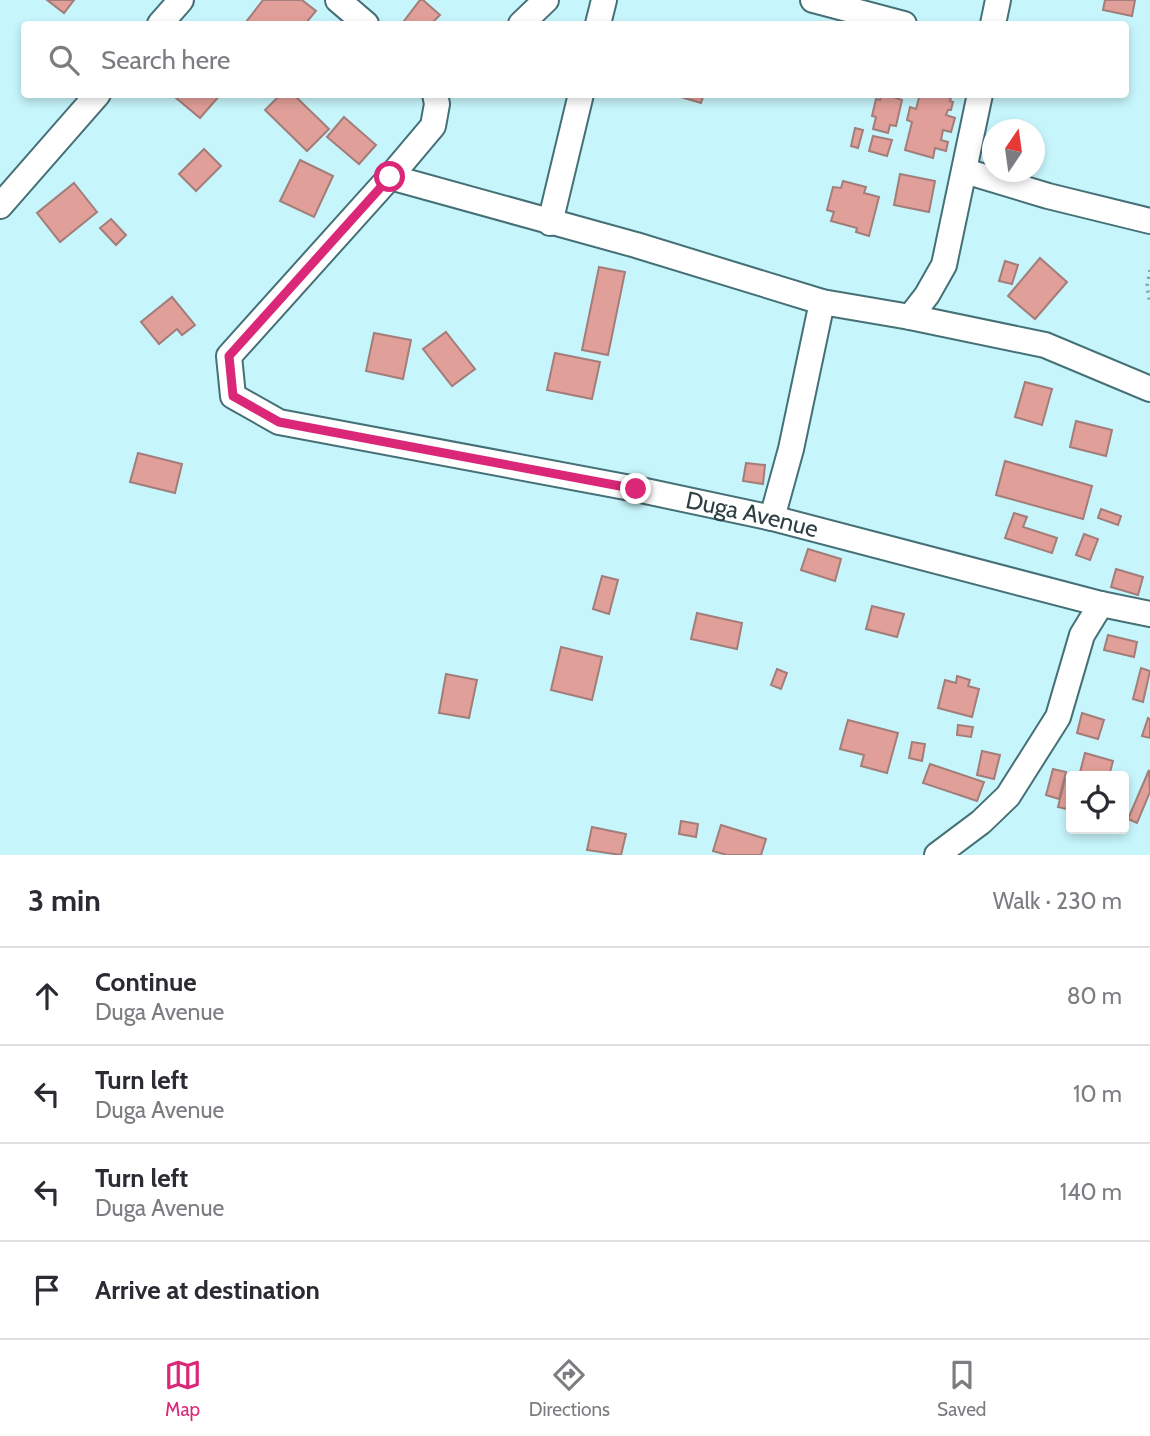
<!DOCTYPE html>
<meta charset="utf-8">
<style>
body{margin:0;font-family:Cabin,sans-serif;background:#f7f7f7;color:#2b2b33}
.controls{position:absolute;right:21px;bottom:21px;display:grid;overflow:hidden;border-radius:7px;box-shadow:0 4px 10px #0003}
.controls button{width:63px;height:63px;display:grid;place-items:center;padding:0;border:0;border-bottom:2px solid #e1e1e2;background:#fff;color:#2b2b33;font:35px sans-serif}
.compass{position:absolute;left:982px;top:119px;width:63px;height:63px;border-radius:50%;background:#fff;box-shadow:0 4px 10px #0003;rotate:13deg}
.stop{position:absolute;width:21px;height:21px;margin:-16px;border:5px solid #db2777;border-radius:50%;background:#fff}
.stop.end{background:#db2777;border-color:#fff;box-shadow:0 2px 7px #0008}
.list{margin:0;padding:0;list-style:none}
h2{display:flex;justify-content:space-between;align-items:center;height:91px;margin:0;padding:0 28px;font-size:30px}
h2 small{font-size:23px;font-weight:400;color:#7c7c81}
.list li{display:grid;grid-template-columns:46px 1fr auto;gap:21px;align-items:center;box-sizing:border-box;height:98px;padding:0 28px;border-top:2px solid #e1e1e2}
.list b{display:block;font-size:26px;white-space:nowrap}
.list p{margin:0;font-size:23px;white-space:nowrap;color:#7c7c81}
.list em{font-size:23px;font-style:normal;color:#7c7c81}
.icon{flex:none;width:38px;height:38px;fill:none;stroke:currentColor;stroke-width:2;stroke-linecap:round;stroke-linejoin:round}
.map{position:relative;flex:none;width:1150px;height:855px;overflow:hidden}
.search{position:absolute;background:#fff;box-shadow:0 4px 10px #0003;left:21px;right:21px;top:21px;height:77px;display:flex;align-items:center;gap:18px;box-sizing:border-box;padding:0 24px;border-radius:7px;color:#7c7c81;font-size:26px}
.sheet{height:483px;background:#fff}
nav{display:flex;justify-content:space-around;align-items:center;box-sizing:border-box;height:98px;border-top:2px solid #e1e1e2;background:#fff;font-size:19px;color:#7c7c81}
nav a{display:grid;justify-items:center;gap:4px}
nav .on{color:#db2777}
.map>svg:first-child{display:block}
.building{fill:#e09f98;stroke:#a37d79;stroke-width:2}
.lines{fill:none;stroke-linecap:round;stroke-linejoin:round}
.minor-casing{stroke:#457076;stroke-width:28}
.path{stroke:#80a1a6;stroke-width:3.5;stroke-dasharray:2 5;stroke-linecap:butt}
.minor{stroke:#fff;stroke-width:24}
.route{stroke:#db2777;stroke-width:9}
.labels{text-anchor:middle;stroke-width:5;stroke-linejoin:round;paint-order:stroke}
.street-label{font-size:24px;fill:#2d3f42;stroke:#eafcff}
</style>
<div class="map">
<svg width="1150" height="855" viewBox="0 0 1150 855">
<rect width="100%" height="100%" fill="#c6f5fb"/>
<g class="building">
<path d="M47 0H74L64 13Z"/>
<path d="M263 0H302L316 11 305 24H249L246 22Z"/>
<path d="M420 0H423L440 15 431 24H408L404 21Z"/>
<path d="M1105 0H1135L1132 16 1103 10Z"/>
<path d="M178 94H221L200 118 176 98Z"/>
<path d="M281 94H293L329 129 307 151 265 110Z"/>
<path d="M671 94H704L701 103Z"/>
<path d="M881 94H897L896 98 902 100 896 126 890 125 888 133 873 129 876 117 872 116 876 99 880 100Z"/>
<path d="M920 94 928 97 929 94H936L951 98 950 101 953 102 951 110H948L946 115 955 118 951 132 943 130 941 140 948 142 946 151 935 148 933 158 905 150 912 122 907 120 910 107 916 109Z"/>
<path d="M344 117 376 145 359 164 327 137Z"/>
<path d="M855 128 863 130 858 148 851 146Z"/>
<path d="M873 136 892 140 887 156 869 151Z"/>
<path d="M204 149 221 166 196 191 179 174Z"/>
<path d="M300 160 333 176 314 217 280 201Z"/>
<path d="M900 174 935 181 929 212 894 205Z"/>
<path d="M843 181 866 187 864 193 879 197 869 236 856 232 857 228 831 221 834 212 827 210 833 187 841 188Z"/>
<path d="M74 183 97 212 60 242 37 213Z"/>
<path d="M111 219 126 235 116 245 100 228Z"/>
<path d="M1040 258 1067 282 1035 319 1008 296Z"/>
<path d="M1005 261 1018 265 1012 284 999 281Z"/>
<path d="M599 267 625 272 608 355 582 350Z"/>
<path d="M172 297 195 325 182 335 177 329 159 344 141 322Z"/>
<path d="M446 332 475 369 452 386 423 349Z"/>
<path d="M374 333 411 340 403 379 366 371Z"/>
<path d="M555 353 600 362 592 399 547 390Z"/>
<path d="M1025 382 1052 389 1042 425 1015 417Z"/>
<path d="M1076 421 1112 430 1106 456 1070 447Z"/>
<path d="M138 453 182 464 175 493 130 482Z"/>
<path d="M1005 461 1092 486 1083 519 996 495Z"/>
<path d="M746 463 765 465 763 484 743 481Z"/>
<path d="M1101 509 1121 516 1118 525 1098 518Z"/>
<path d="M1014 513 1027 517 1023 527 1057 538 1052 553 1005 538Z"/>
<path d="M1084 534 1098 539 1090 560 1076 555Z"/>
<path d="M808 549 841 559 835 581 801 570Z"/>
<path d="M1116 569 1143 577 1138 595 1111 587Z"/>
<path d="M602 576 618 580 609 614 593 609Z"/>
<path d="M872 606 904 614 897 637 866 629Z"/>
<path d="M697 613 742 623 737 649 691 639Z"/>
<path d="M1108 635 1137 642 1134 657 1104 650Z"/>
<path d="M561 647 602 657 592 700 551 690Z"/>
<path d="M1141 668 1150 671 1143 702 1133 699Z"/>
<path d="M777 669 787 673 781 689 771 685Z"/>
<path d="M446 674 477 680 469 718 439 713Z"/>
<path d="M957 676 970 680 968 686 979 689 972 717 938 708 945 680 956 683Z"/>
<path d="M1082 713 1104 720 1098 739 1077 733Z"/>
<path d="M1148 718 1150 719V738L1142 736Z"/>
<path d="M848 720 898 733 887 773 861 766 864 755 840 749Z"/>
<path d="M958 725 973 727 971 737 957 735Z"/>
<path d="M912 742 925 744 922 761 909 758Z"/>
<path d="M982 751 1000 755 994 779 977 775Z"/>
<path d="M1085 753 1113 761 1109 776H1079Z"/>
<path d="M930 764 984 782 977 801 923 783Z"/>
<path d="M1053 769 1066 772 1059 799 1046 795Z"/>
<path d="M1149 770 1150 792 1137 823 1128 819Z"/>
<path d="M1065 779 1071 781V810L1058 807Z"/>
<path d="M681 821 698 824 696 837 679 834Z"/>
<path d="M721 825 766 839 761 855H727L713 851Z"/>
<path d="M592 827 626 834 621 855 587 850Z"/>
</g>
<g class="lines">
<defs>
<g id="minor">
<path d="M338 0 366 24"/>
<path d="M813 0 904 24"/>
<path d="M160 24 181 0"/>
<path d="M521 24 546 0"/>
<path d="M598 24 604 0"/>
<path d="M993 24 998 0"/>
<path id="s1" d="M435 94 437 104 433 126 390 177 229 356 233 396 279 422 636 489 772 518 1101 604 1150 614"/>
<path d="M965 171 1048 196 1150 221"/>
<path d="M390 177 636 245 822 302 910 317 1045 345 1150 389"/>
<path d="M0 206 98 94"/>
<path d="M550 223 581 94"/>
<path d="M910 317 927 295 944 265 980 94"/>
<path d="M772 518 791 449 822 302"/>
<path d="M937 855 981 822 1008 796 1058 717 1082 635 1101 604"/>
</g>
</defs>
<use href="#minor" class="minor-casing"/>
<path class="path" d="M1150 270 1147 286 1150 304"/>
<use href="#minor" class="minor"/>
</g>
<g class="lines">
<path class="route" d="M390 177 229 356 233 396 279 422 636 489"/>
</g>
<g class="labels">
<g class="street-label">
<text dy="8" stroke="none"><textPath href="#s1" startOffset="915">Duga Avenue</textPath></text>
</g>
</g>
</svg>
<div class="controls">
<button><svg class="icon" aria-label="locate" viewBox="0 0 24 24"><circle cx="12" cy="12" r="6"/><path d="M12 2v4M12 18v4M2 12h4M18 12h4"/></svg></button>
</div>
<svg class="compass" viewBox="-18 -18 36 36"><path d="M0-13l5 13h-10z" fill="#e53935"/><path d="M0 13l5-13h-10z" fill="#7c7c81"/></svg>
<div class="stop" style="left:390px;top:177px"></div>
<div class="stop end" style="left:636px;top:489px"></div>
<div class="search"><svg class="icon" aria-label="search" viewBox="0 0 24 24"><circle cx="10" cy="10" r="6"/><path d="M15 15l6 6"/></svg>Search here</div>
</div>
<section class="sheet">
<h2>3 min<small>Walk · 230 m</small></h2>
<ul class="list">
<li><svg class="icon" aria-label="ahead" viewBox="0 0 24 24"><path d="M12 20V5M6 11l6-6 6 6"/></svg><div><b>Continue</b><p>Duga Avenue</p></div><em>80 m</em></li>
<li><svg class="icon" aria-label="left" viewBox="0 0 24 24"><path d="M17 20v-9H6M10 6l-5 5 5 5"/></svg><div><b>Turn left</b><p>Duga Avenue</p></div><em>10 m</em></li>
<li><svg class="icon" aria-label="left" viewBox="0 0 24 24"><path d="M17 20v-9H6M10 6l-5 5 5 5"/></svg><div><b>Turn left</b><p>Duga Avenue</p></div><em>140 m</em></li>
<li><svg class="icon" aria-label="arrive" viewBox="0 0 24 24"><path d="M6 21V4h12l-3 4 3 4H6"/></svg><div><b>Arrive at destination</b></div></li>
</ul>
</section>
<nav>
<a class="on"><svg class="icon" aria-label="map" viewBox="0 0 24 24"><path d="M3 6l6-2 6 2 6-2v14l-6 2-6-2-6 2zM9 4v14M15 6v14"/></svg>Map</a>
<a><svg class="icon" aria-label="directions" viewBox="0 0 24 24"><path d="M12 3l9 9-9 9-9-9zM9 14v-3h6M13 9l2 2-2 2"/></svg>Directions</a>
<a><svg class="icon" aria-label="saved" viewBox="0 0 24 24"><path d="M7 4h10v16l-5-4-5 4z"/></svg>Saved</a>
</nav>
